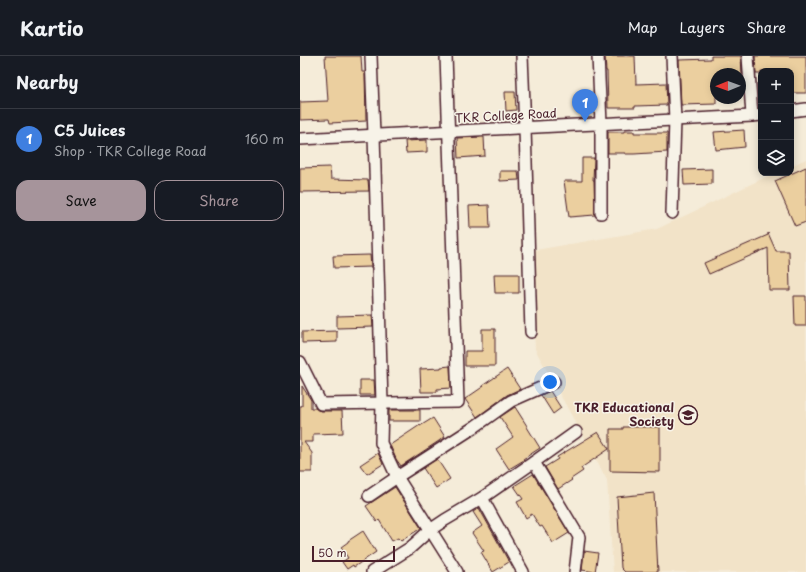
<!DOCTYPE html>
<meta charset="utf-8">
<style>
body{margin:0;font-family:"Playpen Sans",sans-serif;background:#20242c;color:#f1f3f6}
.controls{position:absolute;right:12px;top:12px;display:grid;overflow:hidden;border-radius:8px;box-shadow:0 2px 10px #0003}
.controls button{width:36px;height:36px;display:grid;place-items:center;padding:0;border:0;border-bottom:1px solid #363941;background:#171b24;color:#f1f3f6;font:20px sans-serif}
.compass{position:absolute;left:410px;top:12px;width:36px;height:36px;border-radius:50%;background:#171b24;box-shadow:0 2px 10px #0003;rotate:269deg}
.scale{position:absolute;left:12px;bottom:10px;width:83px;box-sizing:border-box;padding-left:4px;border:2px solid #4a1f2b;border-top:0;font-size:11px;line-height:14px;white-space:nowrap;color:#4a1f2b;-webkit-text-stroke:3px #f7f3e8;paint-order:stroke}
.you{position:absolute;left:250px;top:326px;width:14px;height:14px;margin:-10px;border:3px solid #fff;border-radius:50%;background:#1a73e8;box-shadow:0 0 0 6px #1a73e833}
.badge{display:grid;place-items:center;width:26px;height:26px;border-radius:50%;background:#a6949b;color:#fff;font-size:13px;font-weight:700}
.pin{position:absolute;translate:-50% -33px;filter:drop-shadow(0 1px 2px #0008)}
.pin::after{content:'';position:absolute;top:21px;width:14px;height:12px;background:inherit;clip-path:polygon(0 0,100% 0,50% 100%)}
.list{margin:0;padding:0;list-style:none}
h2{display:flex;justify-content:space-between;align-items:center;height:52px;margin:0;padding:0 16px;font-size:17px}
h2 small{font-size:13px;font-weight:400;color:#9ea1a6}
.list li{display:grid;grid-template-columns:26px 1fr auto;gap:12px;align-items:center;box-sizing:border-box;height:60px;padding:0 16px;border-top:1px solid #363941}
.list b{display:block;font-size:15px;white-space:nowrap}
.list p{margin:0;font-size:13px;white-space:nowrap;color:#9ea1a6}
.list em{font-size:13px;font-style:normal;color:#9ea1a6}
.actions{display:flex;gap:8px;padding:12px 16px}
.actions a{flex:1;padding:9px 0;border:1px solid #a6949b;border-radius:12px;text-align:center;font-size:14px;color:#a6949b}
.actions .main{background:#a6949b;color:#111}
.icon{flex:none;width:22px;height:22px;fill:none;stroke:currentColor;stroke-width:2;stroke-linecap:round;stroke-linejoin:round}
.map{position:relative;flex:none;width:506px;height:516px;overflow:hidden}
header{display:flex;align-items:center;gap:24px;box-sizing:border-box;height:56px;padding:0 20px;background:#171b24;border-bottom:1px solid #363941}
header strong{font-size:19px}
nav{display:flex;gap:22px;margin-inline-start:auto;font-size:14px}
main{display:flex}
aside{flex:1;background:#171b24}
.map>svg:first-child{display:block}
.built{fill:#f2e3c8}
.building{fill:#ebcf9f;stroke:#4a1f2b}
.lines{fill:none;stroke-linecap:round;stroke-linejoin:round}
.minor-casing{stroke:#4a1f2b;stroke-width:14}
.minor{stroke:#f7f3e8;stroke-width:11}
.labels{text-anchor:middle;stroke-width:3;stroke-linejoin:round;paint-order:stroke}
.street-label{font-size:12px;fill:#4a1f2b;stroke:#f7f3e8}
.poi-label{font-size:12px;font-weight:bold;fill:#4a1f2b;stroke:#f7f3e8;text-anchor:end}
</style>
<header>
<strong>Kartio</strong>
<nav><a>Map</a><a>Layers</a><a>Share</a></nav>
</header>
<main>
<aside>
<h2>Nearby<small></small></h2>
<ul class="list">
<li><span class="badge" style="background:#3f7fe0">1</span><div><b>C5 Juices</b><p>Shop · TKR College Road</p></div><em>160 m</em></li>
</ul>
<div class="actions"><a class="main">Save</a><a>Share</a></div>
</aside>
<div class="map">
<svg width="506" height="516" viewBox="0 0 506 516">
<rect width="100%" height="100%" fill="#f5ecd9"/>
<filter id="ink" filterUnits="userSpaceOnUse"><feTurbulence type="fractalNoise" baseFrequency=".025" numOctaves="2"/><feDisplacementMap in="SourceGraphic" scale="8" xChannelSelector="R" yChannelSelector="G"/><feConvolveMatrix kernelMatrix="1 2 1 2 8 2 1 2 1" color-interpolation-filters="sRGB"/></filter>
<g filter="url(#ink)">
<path class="built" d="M506 103V516H313L307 424 235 293 230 195 357 173 474 117H491V110Z"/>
<g class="building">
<path d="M25 0H61L62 16H65L66 65 30 67 29 63 0 64V46L28 45Z"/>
<path d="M305 0H335L336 28 366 27 367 49 335 50V52H308L307 15H306Z"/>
<path d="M411 0H441L442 19H440V18H416V48L381 49 379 4 411 3Z"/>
<path d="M455 0H506V37H491V15H461V18H456Z"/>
<path d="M205 36H215L216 54 206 55Z"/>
<path d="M444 74 445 91 416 94 414 76Z"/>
<path d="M324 75H334V77H367V96L334 98H325V97H308V76H324Z"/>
<path d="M184 81 185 100 158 102 157 82Z"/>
<path d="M127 84V96L106 97 105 85Z"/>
<path d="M282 102H294L293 124H294L295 159 269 161 264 125H282Z"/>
<path d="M30 111 31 123 68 124 69 135 0 136V112Z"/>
<path d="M506 111V166L495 170 475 125Z"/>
<path d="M412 113V128L384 129 383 114Z"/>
<path d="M200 115H218L219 124 200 125Z"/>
<path d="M189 149 190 172H170L169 150Z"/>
<path d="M468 177 476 195H489L490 234H469L468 192 409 218 404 207 468 179Z"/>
<path d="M70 199 71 211 34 212 33 200Z"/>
<path d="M194 218H219V237H195Z"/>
<path d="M494 240H506V270H495Z"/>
<path d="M72 259 73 271 37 272V260Z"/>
<path d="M182 273H195V310H165V295H182Z"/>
<path d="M37 275V286L2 287V276Z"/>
<path d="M150 310 151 332 137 333V336H121L120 313 141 312V311Z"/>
<path d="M207 313 220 333 207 339 177 361 165 343 184 330H182Z"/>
<path d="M60 324H74L75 339H60Z"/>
<path d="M2 330 11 344V352H15L18 354 21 355H42L43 377 13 378V386H4L12 397V416H0V350H2Z"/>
<path d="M250 335 261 352 253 358 241 339Z"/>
<path d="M215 351 227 370V371L240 392 223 403 224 404 209 413 196 393 213 381 200 361Z"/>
<rect x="89" y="354" width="31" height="11"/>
<path d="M133 362 145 381 101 410 96 403 90 389 120 369V370Z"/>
<path d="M323 371H360V416L310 415V373H323Z"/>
<path d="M298 376 309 393 281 412 283 415 271 423 272 424 258 433 245 411 258 403 257 401Z"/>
<path d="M78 397 83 408 67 418 60 409Z"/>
<path d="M137 403 150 423 136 432 123 412Z"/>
<path d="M233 418 269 477 253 487 242 470 240 471 232 458 226 462 217 446 223 443 214 430Z"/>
<path d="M95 431 121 472 101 485 98 482 92 485 79 464 77 466 66 450Z"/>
<path d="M354 437 358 516H325L321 512 317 441Z"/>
<path d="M179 452 209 506 193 516 181 496 184 495 172 477 182 470 173 456Z"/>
<path d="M63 475 76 496 54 511 53 509 47 513 42 506 48 502 41 491 48 486V485Z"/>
<path d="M284 495 298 497 295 516 282 514Z"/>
</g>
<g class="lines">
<defs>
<g id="minor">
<path d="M71 0 74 79 82 347 81 387 97 421 157 516"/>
<path d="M222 0 225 72 231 276"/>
<path d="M298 0 301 68V157"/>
<path d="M372 0 375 64 372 157"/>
<path d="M448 0 452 60"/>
<path d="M491 55 506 53"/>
<path d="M0 83 452 60 461 59"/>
<path d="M0 306 21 348 158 346 146 0"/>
<path d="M234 406 279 481 275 516"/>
<path d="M69 440 97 421 173 372 211 345 254 326"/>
<path d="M182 442 223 516"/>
<path d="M72 516 110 492 130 474 145 464 182 442 234 406 276 376"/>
</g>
</defs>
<use href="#minor" class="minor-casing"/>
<use href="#minor" class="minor"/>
</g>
</g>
<defs>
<symbol id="university-ring" viewBox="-11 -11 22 22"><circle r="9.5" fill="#f7f3e8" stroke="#4a1f2b" stroke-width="1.5"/><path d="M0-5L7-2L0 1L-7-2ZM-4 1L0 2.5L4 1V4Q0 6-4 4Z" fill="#4a1f2b"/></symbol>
</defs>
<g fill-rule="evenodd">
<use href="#university-ring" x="377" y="348" width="22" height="22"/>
</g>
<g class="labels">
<g class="street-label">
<text transform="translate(206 60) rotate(-3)" y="4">TKR College Road</text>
</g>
<g class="poi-label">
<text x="374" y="356">TKR Educational<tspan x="374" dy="14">Society</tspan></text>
</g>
</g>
</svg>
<div class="controls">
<button>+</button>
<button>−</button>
<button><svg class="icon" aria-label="layers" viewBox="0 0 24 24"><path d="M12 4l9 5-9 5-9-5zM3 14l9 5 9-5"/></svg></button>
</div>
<svg class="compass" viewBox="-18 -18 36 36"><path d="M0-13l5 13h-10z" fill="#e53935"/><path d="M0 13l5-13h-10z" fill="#9ea1a6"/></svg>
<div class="scale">50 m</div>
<div class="you"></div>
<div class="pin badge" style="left:285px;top:66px;background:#3f7fe0">1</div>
</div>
</main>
